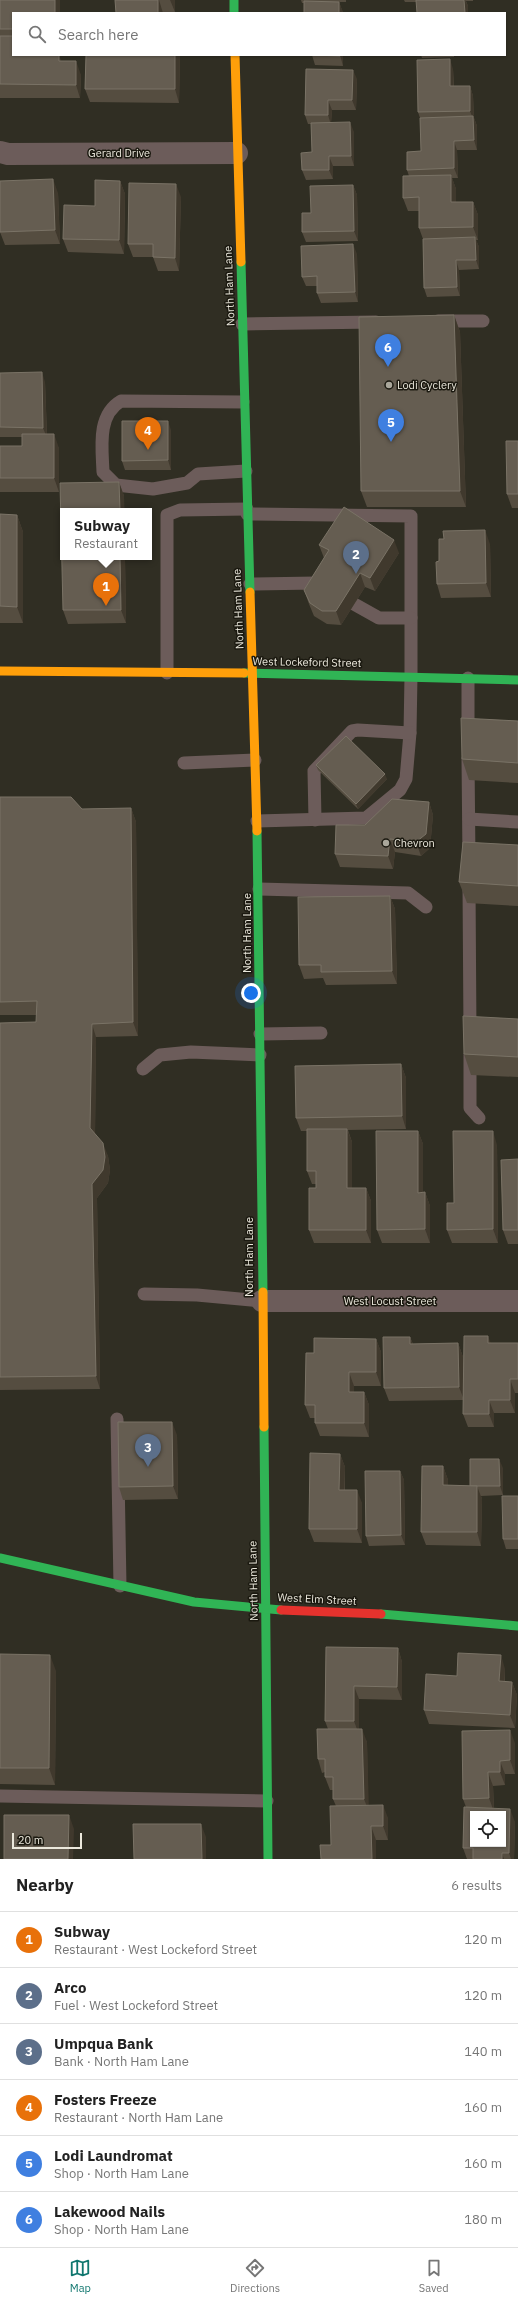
<!DOCTYPE html>
<meta charset="utf-8">
<style>
body{margin:0;font-family:"IBM Plex Sans",sans-serif;background:#f6f6f6;color:#222}
.controls{position:absolute;right:12px;bottom:12px;display:grid;overflow:hidden;border-radius:0px;box-shadow:0 1px 3px #0004}
.controls button{width:36px;height:36px;display:grid;place-items:center;padding:0;border:0;border-bottom:1px solid #e0e0e0;background:#fff;color:#222;font:20px sans-serif}
.scale{position:absolute;left:12px;bottom:10px;width:70px;box-sizing:border-box;padding-left:4px;border:2px solid #ebe8dc;border-top:0;font-size:11px;line-height:14px;white-space:nowrap;color:#ebe8dc;-webkit-text-stroke:3px #1b1910;paint-order:stroke}
.you{position:absolute;left:251px;top:993px;width:14px;height:14px;margin:-10px;border:3px solid #fff;border-radius:50%;background:#1a73e8;box-shadow:0 0 0 6px #1a73e833}
.badge{display:grid;place-items:center;width:26px;height:26px;border-radius:50%;background:#0f766e;color:#fff;font-size:13px;font-weight:700}
.pin{position:absolute;translate:-50% -33px;filter:drop-shadow(0 1px 2px #0008)}
.pin::after{content:'';position:absolute;top:21px;width:14px;height:12px;background:inherit;clip-path:polygon(0 0,100% 0,50% 100%)}
.popup{position:absolute;left:60px;top:508px;width:92px;height:52px;box-sizing:border-box;display:grid;place-content:center;border-radius:0px;background:#fff;filter:drop-shadow(0 1px 3px #0005);font-size:13px;white-space:nowrap;color:#767676}
.popup b{font-size:15px;color:#222}
.popup::after{content:'';position:absolute;left:50%;top:100%;margin-left:-8px;border:8px solid transparent;border-top-color:#fff}
.list{margin:0;padding:0;list-style:none}
h2{display:flex;justify-content:space-between;align-items:center;height:52px;margin:0;padding:0 16px;font-size:17px}
h2 small{font-size:13px;font-weight:400;color:#767676}
.list li{display:grid;grid-template-columns:26px 1fr auto;gap:12px;align-items:center;box-sizing:border-box;height:56px;padding:0 16px;border-top:1px solid #e0e0e0}
.list b{display:block;font-size:15px;white-space:nowrap}
.list p{margin:0;font-size:13px;white-space:nowrap;color:#767676}
.list em{font-size:13px;font-style:normal;color:#767676}
.icon{flex:none;width:22px;height:22px;fill:none;stroke:currentColor;stroke-width:2;stroke-linecap:round;stroke-linejoin:round}
.map{position:relative;flex:none;width:518px;height:1859px;overflow:hidden}
.search{position:absolute;background:#fff;box-shadow:0 1px 3px #0004;left:12px;right:12px;top:12px;height:44px;display:flex;align-items:center;gap:10px;box-sizing:border-box;padding:0 14px;border-radius:0px;color:#767676;font-size:15px}
.sheet{height:388px;background:#fff}
nav{display:flex;justify-content:space-around;align-items:center;box-sizing:border-box;height:56px;border-top:1px solid #e0e0e0;background:#fff;font-size:11px;color:#767676}
nav a{display:grid;justify-items:center;gap:2px}
nav .on{color:#0f766e}
.map>svg:first-child{display:block}
.lines{fill:none;stroke-linecap:round;stroke-linejoin:round}
.lane{stroke:#6c5c5a;stroke-width:13}
.street{stroke:#6c5c5a;stroke-width:22}
.fast{stroke:#30b455;stroke-width:9}
.slow{stroke:#ff9f0a;stroke-width:9}
.jam{stroke:#e5322d;stroke-width:9}
.wall{fill:#554d40}
.shaded-wall{fill:#40392d}
.building{fill:#655d51;stroke:#7a7366;fill-rule:evenodd}
.poi-dot{fill:#aaa79b;stroke:#1b1910;stroke-width:1.5}
.labels{text-anchor:middle;stroke-width:3;stroke-linejoin:round;paint-order:stroke}
.street-label{font-size:11px;fill:#ebe8dc;stroke:#1b1910}
.poi-label{font-size:11px;fill:#ebe8dc;stroke:#1b1910;text-anchor:start}
</style>
<div class="map">
<svg width="518" height="1859" viewBox="0 0 518 1859">
<rect width="100%" height="100%" fill="#302e23"/>
<g class="lines">
<g class="lane">
<path d="M438 321H483"/>
<path d="M242 324 376 322"/>
<path d="M243 402 121 401C97 415 102 447 103 472L116 485 153 489 187 483 198 474 246 471"/>
<path d="M247 514 411 516V676L410 733 406 779 400 790 366 818 257 821"/>
<path d="M250 584 316 583 320 585"/>
<path d="M354 604 379 618H411"/>
<path d="M167 673V515L180 510 247 509"/>
<path d="M468 678V736"/>
<path d="M468 759 469 860"/>
<path d="M184 763 255 760"/>
<path d="M469 819 518 822"/>
<path d="M315 820 314 771 352 731 358 730 410 733"/>
<path d="M469 885 470 1034"/>
<path d="M259 889 408 893 426 907"/>
<path d="M260 1034 321 1033"/>
<path d="M470 1055V1108L479 1118"/>
<path d="M143 1069 160 1055 191 1052 260 1055"/>
<path d="M144 1294 197 1295 262 1301"/>
<path d="M117 1419 120 1586"/>
<path d="M0 1796 267 1801"/>
</g>
<g class="street">
<path d="M0 152 8 154 237 153"/>
<path d="M262 1301H518"/>
</g>
<g class="fast">
<path d="M234 0V13"/>
<path d="M241 262 250 592"/>
<path d="M244 673 518 680"/>
<path d="M257 831 263 1292"/>
<path d="M264 1427 268 1859"/>
<path d="M0 1558 194 1602 281 1610"/>
<path d="M381 1614 518 1626"/>
</g>
<g class="slow">
<path d="M235 55 241 262"/>
<path d="M250 592 257 831"/>
<path d="M0 671 244 673"/>
<path d="M263 1292 264 1427"/>
</g>
<path class="jam" d="M281 1610 381 1614"/>
</g>
<g class="wall">
<path d="M0 0H60V13H13V55L62 61 81 75 80 98H0Z"/>
<path d="M115 0H175V12H163V13H116Z"/>
<path d="M301 0H346V2H339L343 13H304V3H302Z"/>
<path d="M404 0H473V1H466L468 6V13H417V2H405Z"/>
<path d="M86 55H180L179 103 90 102 85 89Z"/>
<path d="M312 55H358V56H343V66L315 65Z"/>
<path d="M421 55H454V57L422 58Z"/>
<path d="M453 69 454 86H470L473 96 474 118 477 126V150H457L458 178H452L456 189V202H473L478 215V240H476L479 247V269L459 270 460 296 427 297 424 288 423 239 419 228V211H408L403 198 409 176 407 170 421 151 420 118 418 112Z"/>
<path d="M357 79 356 110H332L331 122 354 132V166H333V179L306 180 302 170 312 152 311 124H308L305 115Z"/>
<path d="M120 181 125 194 124 254 68 252 63 239Z"/>
<path d="M353 185 357 195 358 241 306 242 302 232 311 213Z"/>
<path d="M58 193 60 244 5 245 0 232Z"/>
<path d="M181 197 179 271H158L153 257H133L128 244Z"/>
<path d="M357 254 358 302 321 303 317 293V286H306L302 277Z"/>
<path d="M454 315 460 332 466 507H367L361 491Z"/>
<path d="M0 373 45 382 47 434 59 448V492H0V446H22V437H0Z"/>
<path d="M171 430V470H125L122 461Z"/>
<path d="M518 441V508H512L507 494Z"/>
<path d="M119 482 124 496 126 623 68 624 63 610Z"/>
<path d="M0 514 17 515 23 532V623H0Z"/>
<path d="M490 544 491 597 441 598 437 584 439 561Z"/>
<path d="M319 545 399 553 375 591 365 587 341 625 327 624 314 616 309 604 304 590 324 558Z"/>
<path d="M518 721V783L469 780 462 759Z"/>
<path d="M316 765 387 779 358 809 318 770Z"/>
<path d="M0 797 82 809 131 808 136 822 138 1036 96 1037 95 1134 108 1156 110 1170 108 1183 97 1198 100 1389 0 1390V1023L36 1022 37 1015H0Z"/>
<path d="M429 802 433 815 430 848 421 856 395 852 393 869 340 867 335 854 365 825Z"/>
<path d="M518 845V906L467 903 459 882Z"/>
<path d="M390 896 395 909 397 984 326 985 323 978 304 979 299 965Z"/>
<path d="M518 1019V1077L471 1075 464 1054Z"/>
<path d="M401 1064 406 1078V1129L348 1130 352 1142V1188H366L371 1201V1243H314L309 1230 316 1188V1184H312L307 1171V1131H301L296 1118Z"/>
<path d="M418 1131 423 1144V1192H425L430 1206V1243H382L377 1230Z"/>
<path d="M497 1145 498 1243H452L447 1230 454 1203Z"/>
<path d="M518 1159V1244H508L503 1230Z"/>
<path d="M410 1337 413 1344 458 1343 463 1357V1387L491 1343H518V1393H515V1413H494V1427H468L463 1414V1400L389 1401 384 1388Z"/>
<path d="M376 1339 381 1352V1386H354V1392H364L369 1405V1437L320 1436 315 1423V1418H310L305 1405 314 1353Z"/>
<path d="M177 1435 178 1499 123 1500 119 1487Z"/>
<path d="M340 1454 345 1467V1490L362 1503V1543L314 1542 309 1529Z"/>
<path d="M443 1466 448 1480V1485L470 1486 503 1468V1495L481 1496 482 1499 481 1546 426 1545 421 1532Z"/>
<path d="M400 1471 404 1480 405 1545 369 1546 366 1536Z"/>
<path d="M518 1496V1549H506L503 1539Z"/>
<path d="M326 1647 398 1648 402 1662V1700L359 1699V1729L367 1742 368 1805 388 1818V1840H376V1859H321L331 1845 336 1806 333 1799V1790H330L325 1777V1772L322 1773 318 1759 328 1729 325 1721Z"/>
<path d="M0 1654 56 1671 55 1785 0 1784Z"/>
<path d="M505 1669V1682H512L517 1695 515 1728 429 1724 424 1710 457 1676Z"/>
<path d="M515 1743V1774H505V1785L493 1786 494 1808 515 1822 514 1859H467L463 1848 466 1807 463 1799Z"/>
</g>
<g class="shaded-wall">
<rect x="55" y="0" width="5" height="13"/>
<path d="M158 0H159L163 13H158Z"/>
<path d="M170 0H175V12Z"/>
<path d="M464 0H465L468 6V13H465Z"/>
<path d="M339 2 343 12V13H339Z"/>
<path d="M59 55 64 68 59 61Z"/>
<path d="M175 55H180L179 103 175 89Z"/>
<path d="M340 55H343V66Z"/>
<path d="M450 59 453 69 454 96 450 86Z"/>
<path d="M76 61 81 75 80 98 76 85Z"/>
<path d="M353 70 357 79 356 110 352 100Z"/>
<path d="M470 86 473 96 474 118 477 126V150L474 140 473 119 470 111Z"/>
<path d="M328 100 332 110 331 125 328 115Z"/>
<path d="M350 122 354 132V166L351 156Z"/>
<path d="M454 141 457 150 458 178 454 168Z"/>
<path d="M329 156 333 166V179L329 170Z"/>
<path d="M451 175 456 189V216L451 202Z"/>
<path d="M53 179 58 193 60 244 55 230Z"/>
<path d="M120 181 125 194 124 254 119 240Z"/>
<path d="M176 184 181 197 179 271 175 258Z"/>
<path d="M353 185 357 195 358 241 354 231Z"/>
<path d="M473 202 478 215V240L473 227Z"/>
<path d="M475 237 479 247V269L476 260Z"/>
<path d="M353 244 357 254 358 302 355 292Z"/>
<path d="M456 260 459 270 460 296 457 287Z"/>
<path d="M454 315 460 332 466 507 460 491Z"/>
<path d="M42 372 45 382 47 438 43 428Z"/>
<path d="M168 421 171 430V470L168 460Z"/>
<path d="M54 434 59 448V492L54 478Z"/>
<path d="M119 482 124 496V511H120Z"/>
<path d="M17 515 23 532V623L17 607Z"/>
<path d="M485 530 490 544 491 597 486 583Z"/>
<path d="M394 540 399 553 375 591 370 578Z"/>
<path d="M120 557H125L126 623 121 610Z"/>
<path d="M360 573 365 587 341 625 336 611Z"/>
<path d="M385 774 387 779 358 809 356 804Z"/>
<path d="M429 802 433 815 430 848 421 856 416 842Z"/>
<path d="M131 808 136 822 138 1036 133 1022Z"/>
<path d="M390 839 395 852 393 869 388 856Z"/>
<path d="M390 896 395 909 397 984 392 971Z"/>
<path d="M92 1024 96 1037 95 1142 90 1128Z"/>
<path d="M401 1064 406 1078V1129L402 1116Z"/>
<path d="M347 1129 352 1142V1201L347 1188Z"/>
<path d="M418 1131 423 1144V1206L418 1193Z"/>
<path d="M493 1131 497 1145 498 1243 493 1229Z"/>
<path d="M103 1143 108 1156 110 1170 108 1183 97 1198 100 1389 96 1376 92 1184Z"/>
<path d="M366 1188 371 1201V1243L366 1230Z"/>
<path d="M425 1192 430 1206V1243L425 1229Z"/>
<path d="M488 1336 493 1349 488 1343Z"/>
<path d="M410 1337 415 1350 410 1344Z"/>
<path d="M376 1339 381 1352V1386L376 1372Z"/>
<path d="M458 1343 463 1357 464 1400 459 1387Z"/>
<path d="M349 1372 354 1386V1405L349 1392Z"/>
<path d="M510 1379 515 1393V1413L510 1400Z"/>
<path d="M364 1392 369 1405V1437L364 1423Z"/>
<path d="M489 1400 494 1413V1427L489 1414Z"/>
<path d="M172 1422 177 1435 178 1499 173 1486Z"/>
<path d="M340 1454 345 1467 344 1503 339 1490Z"/>
<path d="M499 1459 503 1468V1495L500 1486Z"/>
<path d="M443 1466 448 1480V1498L443 1485Z"/>
<path d="M400 1471 404 1480 405 1545 401 1535Z"/>
<path d="M477 1486 482 1499 481 1546 477 1532Z"/>
<path d="M357 1490 362 1503V1543L357 1529Z"/>
<path d="M398 1648 402 1662V1700L397 1687Z"/>
<path d="M50 1655 56 1671 55 1785 49 1768Z"/>
<path d="M501 1655 505 1669 504 1695 499 1681Z"/>
<path d="M512 1682 517 1695 515 1728 510 1715Z"/>
<path d="M354 1686 359 1699V1735L354 1721Z"/>
<path d="M362 1729 367 1742 369 1812 364 1799Z"/>
<path d="M510 1730 515 1743V1774L510 1760Z"/>
<path d="M500 1761 505 1774V1785L500 1772Z"/>
<path d="M488 1772 493 1786 494 1812 489 1798Z"/>
<path d="M383 1805 388 1818V1840L383 1826Z"/>
<path d="M510 1809 515 1822 514 1859H511L509 1853Z"/>
<path d="M69 1815 74 1829 73 1859H68Z"/>
<path d="M201 1824 206 1837V1859H202Z"/>
<path d="M371 1826 376 1840V1859H372Z"/>
<path d="M502 1853 504 1859H502Z"/>
</g>
<g class="building">
<path d="M0 0H55V13H13V29H0Z"/>
<path d="M115 0H158V13H116Z"/>
<path d="M416 0H464L465 13H417Z"/>
<path d="M304 1 339 2V13H304Z"/>
<path d="M0 36H13V55H59V61H76V85L0 84Z"/>
<path d="M86 55H175V89H85Z"/>
<path d="M312 55H340V56Z"/>
<path d="M450 59V86H470V111L418 112 417 60Z"/>
<path d="M306 69 353 70 352 100H328V115H305Z"/>
<path d="M473 116 474 140 454 141V168L407 170V152L421 151 420 118Z"/>
<path d="M350 122 351 156H329V170H302L301 153 312 152 311 123Z"/>
<path d="M451 175V202H473V227L419 228V197L403 198V176Z"/>
<path d="M53 179 55 230 0 232V181Z"/>
<path d="M95 180 120 181 119 240 63 239 64 205 95 206Z"/>
<path d="M129 183 176 184 175 258 153 257V244H128Z"/>
<path d="M353 185 354 231 302 232V213H311L310 186Z"/>
<path d="M475 237 476 260H456L457 287 424 288 423 239Z"/>
<path d="M353 244 355 292 317 293V276L302 277 301 246Z"/>
<path d="M454 315 460 491H361L359 317Z"/>
<path d="M42 372 43 428 0 427V373Z"/>
<path d="M122 421H168V460L122 461Z"/>
<path d="M22 434H54V478H0V446H22Z"/>
<path d="M506 441H518V494H507Z"/>
<path d="M119 482 120 511H63V557H120L121 610H63L60 483Z"/>
<path d="M344 507 394 540 370 578 360 573 336 611H322L310 603 304 590 329 550 319 545Z"/>
<path d="M0 514 17 515V607L0 606Z"/>
<path d="M485 530 486 583 437 584 436 562 439 561V539H444L443 531Z"/>
<path d="M461 718 518 721V763L462 759Z"/>
<path d="M346 736 385 774 356 804 316 765Z"/>
<path d="M0 797H71L82 809 131 808 133 1022 92 1024 90 1128 103 1143 105 1157 103 1170 92 1184 96 1376 0 1377V1023L36 1022 37 1001 0 1002Z"/>
<path d="M392 799 429 802 426 834 416 842 390 839 388 856 335 854 336 825H365Z"/>
<path d="M463 842 518 845V886L459 882Z"/>
<path d="M390 896 392 971 321 972V965H299L298 897Z"/>
<path d="M463 1016 518 1019V1057L464 1054Z"/>
<path d="M401 1064 402 1116 296 1118 295 1066Z"/>
<path d="M307 1129H347V1188H366V1230H309V1188H316V1171H307Z"/>
<path d="M376 1131H418V1193L425 1192V1229L377 1230Z"/>
<path d="M453 1131H493V1229L447 1230V1203H454Z"/>
<path d="M518 1159V1230H503L501 1160Z"/>
<path d="M464 1336H488V1343H518V1379H510V1400H489V1414H463Z"/>
<path d="M383 1337H410V1344L458 1343 459 1387 384 1388Z"/>
<path d="M314 1338 376 1339V1372H349V1392H364V1423H315V1405H305L306 1353H314Z"/>
<path d="M118 1422H172L173 1486 119 1487Z"/>
<path d="M310 1453 340 1454 339 1490H357V1529H309Z"/>
<path d="M470 1459H499L500 1486H470Z"/>
<path d="M422 1466H443V1485L477 1486V1532H421Z"/>
<path d="M365 1471H400L401 1535 366 1536Z"/>
<path d="M502 1496H518V1539H503Z"/>
<path d="M326 1647 398 1648 397 1687 354 1686V1721H325Z"/>
<path d="M458 1653 501 1655 499 1681 512 1682 510 1715 424 1710 426 1674 457 1676Z"/>
<path d="M0 1654 50 1655 49 1768H0Z"/>
<path d="M317 1729H362L364 1799H333V1777H325V1759H318Z"/>
<path d="M510 1730V1760L500 1761V1772H488L489 1798 463 1799 462 1731Z"/>
<path d="M383 1805V1826H371L372 1859H321L320 1845H331L330 1806Z"/>
<path d="M464 1807 510 1809 509 1853H502V1859H473V1848H463ZM473 1814H503V1844H473Z"/>
<path d="M4 1815H69L68 1859H4Z"/>
<path d="M133 1824H201L202 1859H134Z"/>
</g>
<g class="poi-dot">
<circle cx="389" cy="385" r="4"/>
<circle cx="386" cy="843" r="4"/>
</g>
<g class="labels">
<g class="street-label">
<text x="119" y="157">Gerard Drive</text>
<text transform="translate(229 286) rotate(-92)" y="4">North Ham Lane</text>
<text transform="translate(238 609) rotate(-92)" y="4">North Ham Lane</text>
<text transform="translate(307 662) rotate(1)" y="4">West Lockeford Street</text>
<text transform="translate(247 933) rotate(-90)" y="4">North Ham Lane</text>
<text transform="translate(249 1257) rotate(-90)" y="4">North Ham Lane</text>
<text x="390" y="1305">West Locust Street</text>
<text transform="translate(253 1581) rotate(-91)" y="4">North Ham Lane</text>
<text transform="translate(317 1599) rotate(3)" y="4">West Elm Street</text>
</g>
<g class="poi-label">
<text x="397" y="389">Lodi Cyclery</text>
<text x="394" y="847">Chevron</text>
</g>
</g>
</svg>
<div class="controls">
<button><svg class="icon" aria-label="locate" viewBox="0 0 24 24"><circle cx="12" cy="12" r="6"/><path d="M12 2v4M12 18v4M2 12h4M18 12h4"/></svg></button>
</div>
<div class="scale">20 m</div>
<div class="you"></div>
<div class="pin badge" style="left:106px;top:606px;background:#e8710a">1</div>
<div class="popup"><b>Subway</b>Restaurant</div>
<div class="pin badge" style="left:356px;top:574px;background:#5c6f8a">2</div>
<div class="pin badge" style="left:148px;top:1467px;background:#5c6f8a">3</div>
<div class="pin badge" style="left:148px;top:450px;background:#e8710a">4</div>
<div class="pin badge" style="left:391px;top:442px;background:#3f7fe0">5</div>
<div class="pin badge" style="left:388px;top:367px;background:#3f7fe0">6</div>
<div class="search"><svg class="icon" aria-label="search" viewBox="0 0 24 24"><circle cx="10" cy="10" r="6"/><path d="M15 15l6 6"/></svg>Search here</div>
</div>
<section class="sheet">
<h2>Nearby<small>6 results</small></h2>
<ul class="list">
<li><span class="badge" style="background:#e8710a">1</span><div><b>Subway</b><p>Restaurant · West Lockeford Street</p></div><em>120 m</em></li>
<li><span class="badge" style="background:#5c6f8a">2</span><div><b>Arco</b><p>Fuel · West Lockeford Street</p></div><em>120 m</em></li>
<li><span class="badge" style="background:#5c6f8a">3</span><div><b>Umpqua Bank</b><p>Bank · North Ham Lane</p></div><em>140 m</em></li>
<li><span class="badge" style="background:#e8710a">4</span><div><b>Fosters Freeze</b><p>Restaurant · North Ham Lane</p></div><em>160 m</em></li>
<li><span class="badge" style="background:#3f7fe0">5</span><div><b>Lodi Laundromat</b><p>Shop · North Ham Lane</p></div><em>160 m</em></li>
<li><span class="badge" style="background:#3f7fe0">6</span><div><b>Lakewood Nails</b><p>Shop · North Ham Lane</p></div><em>180 m</em></li>
</ul>
</section>
<nav>
<a class="on"><svg class="icon" aria-label="map" viewBox="0 0 24 24"><path d="M3 6l6-2 6 2 6-2v14l-6 2-6-2-6 2zM9 4v14M15 6v14"/></svg>Map</a>
<a><svg class="icon" aria-label="directions" viewBox="0 0 24 24"><path d="M12 3l9 9-9 9-9-9zM9 14v-3h6M13 9l2 2-2 2"/></svg>Directions</a>
<a><svg class="icon" aria-label="saved" viewBox="0 0 24 24"><path d="M7 4h10v16l-5-4-5 4z"/></svg>Saved</a>
</nav>
